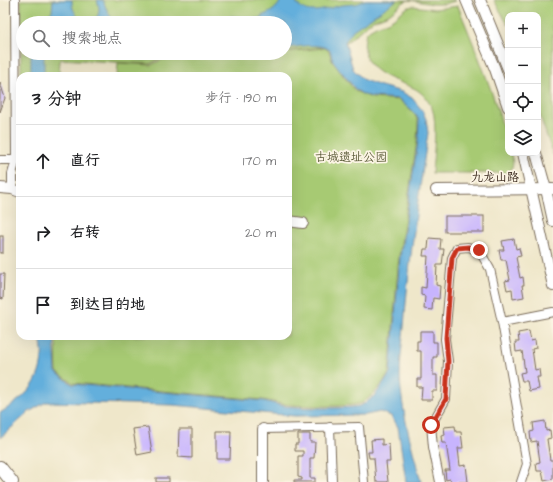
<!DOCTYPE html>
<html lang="zh">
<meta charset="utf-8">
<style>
body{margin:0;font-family:"Architects Daughter","LXGW WenKai TC",sans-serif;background:#f2f2f2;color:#202124}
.controls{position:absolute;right:12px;top:12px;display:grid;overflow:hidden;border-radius:8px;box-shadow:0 4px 16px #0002}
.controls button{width:36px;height:36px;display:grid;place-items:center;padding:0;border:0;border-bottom:1px solid #e0e0e0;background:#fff;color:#202124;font:20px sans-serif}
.stop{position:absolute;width:12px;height:12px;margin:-9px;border:3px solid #c8321e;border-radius:50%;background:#fff}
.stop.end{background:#c8321e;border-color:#fff;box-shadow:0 1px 4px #0008}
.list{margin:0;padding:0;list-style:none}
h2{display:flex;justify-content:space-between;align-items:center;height:52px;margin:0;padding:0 16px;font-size:17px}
h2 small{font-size:13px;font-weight:400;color:#757577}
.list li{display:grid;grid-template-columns:26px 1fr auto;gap:12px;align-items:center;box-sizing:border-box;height:72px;padding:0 16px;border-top:1px solid #e0e0e0}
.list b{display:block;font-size:15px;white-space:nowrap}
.list em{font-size:13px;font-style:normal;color:#757577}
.icon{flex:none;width:22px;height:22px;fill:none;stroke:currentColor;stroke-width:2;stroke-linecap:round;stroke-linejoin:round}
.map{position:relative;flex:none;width:553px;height:482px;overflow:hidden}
.search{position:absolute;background:#fff;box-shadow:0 4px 16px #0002;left:16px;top:16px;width:276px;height:44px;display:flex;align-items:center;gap:10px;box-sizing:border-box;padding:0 14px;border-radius:22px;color:#757577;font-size:15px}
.panel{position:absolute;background:#fff;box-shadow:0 4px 16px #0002;left:16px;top:72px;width:276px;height:268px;border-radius:12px}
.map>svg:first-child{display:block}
.green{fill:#a7ca73;stroke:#717a48}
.water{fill:#63afdc;stroke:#4f6c7d}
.building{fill:#c7b4fe}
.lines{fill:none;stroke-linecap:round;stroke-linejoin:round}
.minor-casing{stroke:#7a6c5a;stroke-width:10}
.tertiary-casing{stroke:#7a6c5a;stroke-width:12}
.secondary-casing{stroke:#7a6c5a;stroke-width:14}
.minor{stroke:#fff;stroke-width:8}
.tertiary{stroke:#fff;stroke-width:10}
.secondary{stroke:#fff;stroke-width:12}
.route{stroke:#c8321e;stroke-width:5}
.labels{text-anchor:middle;stroke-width:3.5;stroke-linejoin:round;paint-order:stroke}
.park-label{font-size:12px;fill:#5b5a38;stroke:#fcf5e5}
.street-label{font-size:12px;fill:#3b2a1e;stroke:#fcf5e5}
</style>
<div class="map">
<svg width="553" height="482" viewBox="0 0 553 482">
<rect width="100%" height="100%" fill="#fcf5e5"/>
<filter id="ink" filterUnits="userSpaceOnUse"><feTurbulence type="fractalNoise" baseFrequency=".025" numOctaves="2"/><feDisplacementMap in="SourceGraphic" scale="8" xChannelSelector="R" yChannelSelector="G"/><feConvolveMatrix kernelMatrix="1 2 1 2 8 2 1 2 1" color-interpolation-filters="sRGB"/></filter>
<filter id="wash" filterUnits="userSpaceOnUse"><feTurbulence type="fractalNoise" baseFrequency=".012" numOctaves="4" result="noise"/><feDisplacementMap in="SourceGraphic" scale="16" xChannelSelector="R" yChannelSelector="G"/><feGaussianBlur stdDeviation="0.9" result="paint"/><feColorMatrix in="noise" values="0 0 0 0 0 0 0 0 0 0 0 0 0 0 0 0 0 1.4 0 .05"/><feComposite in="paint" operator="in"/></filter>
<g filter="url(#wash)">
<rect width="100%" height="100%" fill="#efe7ca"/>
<g class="green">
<path d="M21 0H455V1L444 4H433L409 0 404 2 389 14 373 20 363 28 347 42 324 47 285 51V23H23V53H266L180 54 163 57 150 64 60 59 59 76H21Z"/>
<path d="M494 0H553V155L538 110V15H508V25Z"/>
<path d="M413 6 435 9 458 6C473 43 488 79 500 117 503 129 508 140 508 153H511C513 162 515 166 508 173H432C433 156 438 123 432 108 430 104 425 96 421 93 416 88 406 85 399 82 375 73 359 62 366 33 376 23 385 25 394 18 402 13 403 8 413 6Z"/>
<path d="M325 48 329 51 332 61 355 91 372 98 399 100 407 107 415 115 418 121 417 141 399 256 389 373C383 384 373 396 362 403 351 408 295 406 282 404 276 403 270 401 263 400L73 383 57 372 56 336H288V76H117L118 63 151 65 163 59 180 56 285 53V52Z"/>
</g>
<g class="water">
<path d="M53 0H72C71 23 99 29 99 9 99 7 98 3 97 0H103L106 8 114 23H42L52 11Z"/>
<path d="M281 0H294C304 14 316 12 331 8 335 7 339 5 343 5 351 4 358 5 365 0H397L353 30 345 42 353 69 364 80 381 86 402 92 412 98 422 110 426 119 428 133C419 193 410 253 405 314 404 334 400 355 400 375 401 411 412 447 421 482H406L398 427 391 416 380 412 366 415 295 416 173 405 46 402 29 412 0 438V413C23 398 39 387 42 358 43 351 41 343 40 336H54L56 372 72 384 264 401C269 402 274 404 279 405 291 408 352 410 362 405 374 399 384 384 390 373L400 257 418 141 419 121 416 115 399 99 373 97 364 95 356 90 333 61 330 50C317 42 300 47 285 48V23H217C225 16 233 14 243 19L244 17 252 19 261 18V16C270 13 277 9 281 0Z"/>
<rect x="31" y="53" width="13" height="23"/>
<path d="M122 53H168C161 54 156 59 150 59 140 61 131 58 122 53Z"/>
</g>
<g id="blocks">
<g class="building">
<path d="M0 82 5 98 0 112Z"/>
<rect x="445" y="216" width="39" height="16"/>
<rect x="0" y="236" width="3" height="17"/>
<path d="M429 238 441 239 440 249H444L442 265H437L436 285 440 286 439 299 433 298 432 310 424 309 425 296 421 295V287L426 288 428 256H423L424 249H428Z"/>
<path d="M514 239 516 249 519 248 521 256 516 257 520 278 523 277 524 285H522L524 297 513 299 512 289 507 290 505 281 510 280 506 260H501L499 250H504L502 241Z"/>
<path d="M0 274H4L3 299 0 298Z"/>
<path d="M420 331H433V342H437V357H433V375H437V391H432V400H421L422 387H417V379H421V351H417V341H420Z"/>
<path d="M529 331 531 341 535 340 536 348 532 349 535 370 539 369 540 377H537L539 389 529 391 527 381H522L520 373 525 372 522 351 516 352 515 342H519L518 333Z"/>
<path d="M545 421 546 431 550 430 551 438 547 439 550 460H553V479L544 481 542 471H537L536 463 540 462 537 441 531 442 530 432 534 431 533 423Z"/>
<path d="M455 426 456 432H461L463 448H458L460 466 466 465 468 482H451L450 479 446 480 445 470H450L446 443H442L441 436 445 435 444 427Z"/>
<path d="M148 427 152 452 137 455 133 429Z"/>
<path d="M179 429H192V458L178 457Z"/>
<path d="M217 431H231L230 459H217Z"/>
<path d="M298 434H310V442H315L314 458H310V478H315V482H294V480H302V478L298 477V456H303V451H295V444H298Z"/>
<path d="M382 439V445L389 444 390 462H386L388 482H376L374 458H369L368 452H372L371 440Z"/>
<rect x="156" y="478" width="13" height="4"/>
</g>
</g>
</g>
<g filter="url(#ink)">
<use href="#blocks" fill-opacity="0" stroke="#7a6c5a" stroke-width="1"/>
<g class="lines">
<defs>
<g id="minor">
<path d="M0 160H16"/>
<path d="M12 189V174L16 160 15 0"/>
<path d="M502 322 553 312"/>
<path d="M330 427 332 482"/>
<path d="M263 429 359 427 364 482"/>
<path d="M440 482 433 447 431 425 446 399 448 361 445 339 452 258 457 248 468 247 479 250 490 269 502 322 527 464 521 482"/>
</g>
<g id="tertiary">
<path d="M466 0 495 69 508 107"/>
<path d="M480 0 508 69"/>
<path d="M523 153 553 286"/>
<path d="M536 153 546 189 553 221"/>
<path d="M0 188 12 189 20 192"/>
<path d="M436 190 553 189"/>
<path d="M288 221 303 223"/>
<path d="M263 429V482"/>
</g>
<path id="secondary" d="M0 467 12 482"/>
</defs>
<use href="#minor" class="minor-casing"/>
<use href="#tertiary" class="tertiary-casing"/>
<use href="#secondary" class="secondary-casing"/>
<use href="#minor" class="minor"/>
<use href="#tertiary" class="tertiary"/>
<use href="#secondary" class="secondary"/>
</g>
</g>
<g class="lines" filter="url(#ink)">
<path class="route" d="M431 425 446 399 448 361 446 338 452 258 457 248 468 247 479 250"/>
</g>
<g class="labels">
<g class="park-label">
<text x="351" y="161">古城遗址公园</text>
</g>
<g class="street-label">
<text x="495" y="181">九龙山路</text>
</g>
</g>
</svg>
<div class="controls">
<button>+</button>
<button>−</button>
<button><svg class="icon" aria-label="locate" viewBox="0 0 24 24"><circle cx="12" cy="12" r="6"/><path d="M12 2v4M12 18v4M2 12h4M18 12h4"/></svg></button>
<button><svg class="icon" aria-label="layers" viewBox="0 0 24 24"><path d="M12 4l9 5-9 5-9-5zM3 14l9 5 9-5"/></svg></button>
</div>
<div class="stop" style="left:431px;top:425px"></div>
<div class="stop end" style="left:479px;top:250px"></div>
<div class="search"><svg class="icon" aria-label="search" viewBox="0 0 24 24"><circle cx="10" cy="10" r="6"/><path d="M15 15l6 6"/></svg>搜索地点</div>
<section class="panel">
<h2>3 分钟<small>步行 · 190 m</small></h2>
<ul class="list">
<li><svg class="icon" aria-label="ahead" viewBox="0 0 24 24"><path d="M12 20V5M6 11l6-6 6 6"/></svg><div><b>直行</b></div><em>170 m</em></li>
<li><svg class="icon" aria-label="right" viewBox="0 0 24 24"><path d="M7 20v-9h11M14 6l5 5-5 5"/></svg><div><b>右转</b></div><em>20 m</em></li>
<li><svg class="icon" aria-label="arrive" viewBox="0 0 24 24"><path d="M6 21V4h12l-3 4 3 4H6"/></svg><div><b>到达目的地</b></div></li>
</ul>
</section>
</div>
